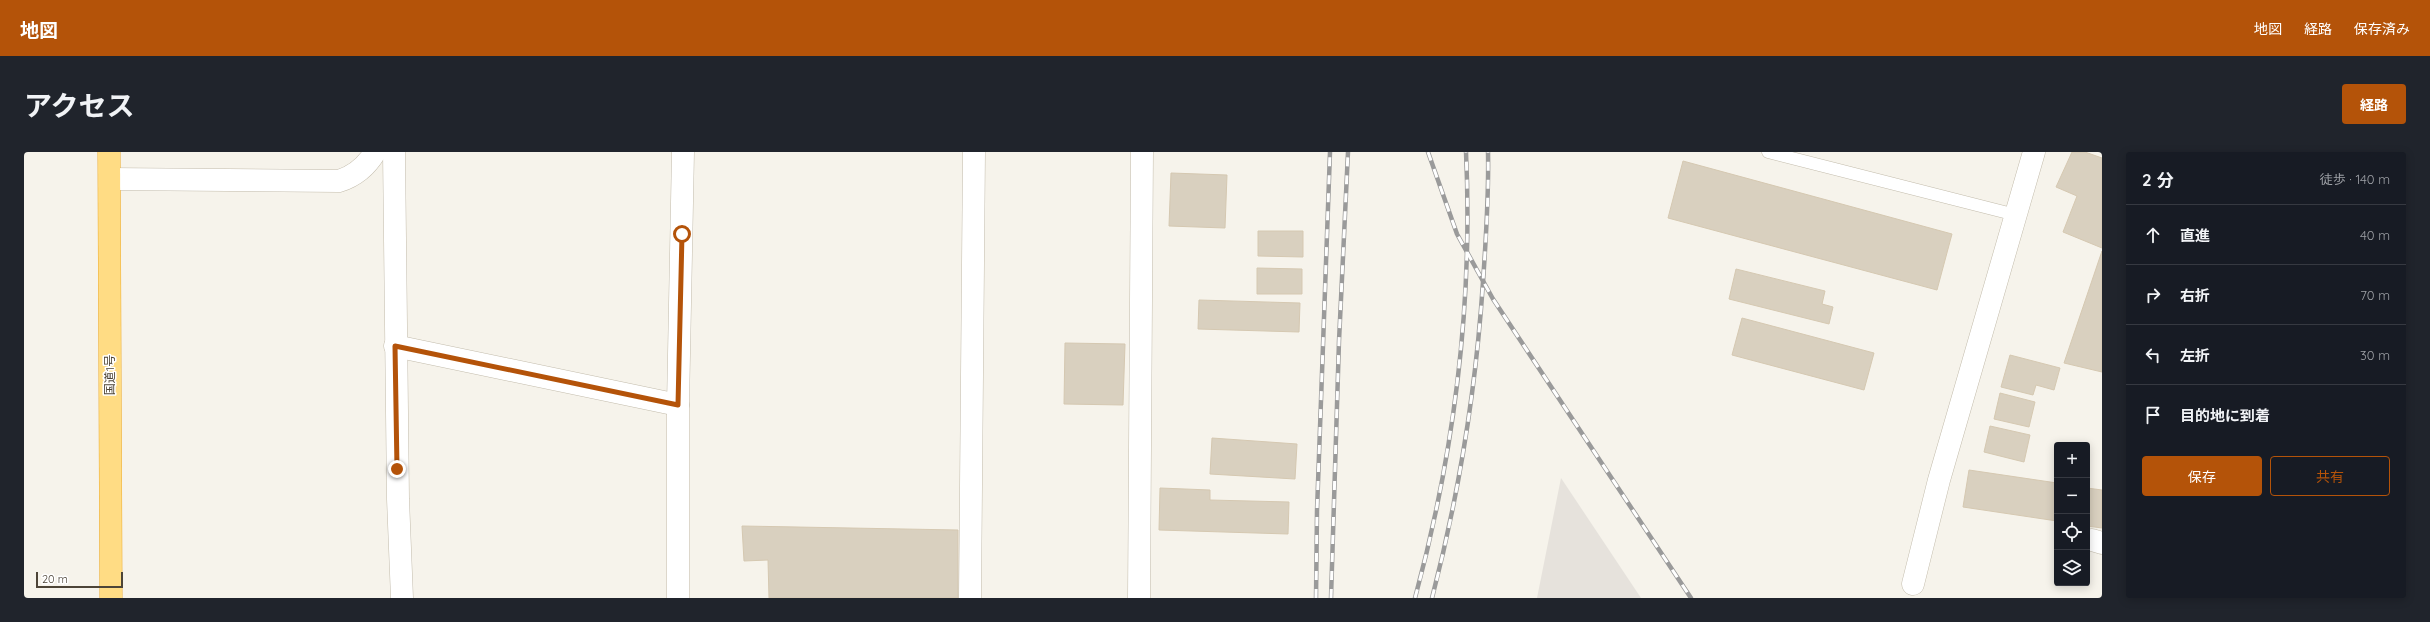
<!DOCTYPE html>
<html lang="ja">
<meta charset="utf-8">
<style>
body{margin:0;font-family:Quicksand,"Noto Sans JP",sans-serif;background:#20242c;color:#f1f3f6}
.controls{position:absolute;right:12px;bottom:12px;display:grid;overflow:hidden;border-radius:4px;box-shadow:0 2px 10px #0003}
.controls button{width:36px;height:36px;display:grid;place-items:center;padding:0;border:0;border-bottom:1px solid #363941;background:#171b24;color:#f1f3f6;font:20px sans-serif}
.scale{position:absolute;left:12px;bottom:10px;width:87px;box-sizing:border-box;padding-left:4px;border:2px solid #4c4437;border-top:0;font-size:11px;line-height:14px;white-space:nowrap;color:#4c4437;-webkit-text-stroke:3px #fff;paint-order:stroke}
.stop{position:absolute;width:12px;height:12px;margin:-9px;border:3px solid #b45309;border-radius:50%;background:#fff}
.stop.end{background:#b45309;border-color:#fff;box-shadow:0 1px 4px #0008}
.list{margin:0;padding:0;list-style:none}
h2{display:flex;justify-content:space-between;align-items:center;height:52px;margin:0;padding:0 16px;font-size:17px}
h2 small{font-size:13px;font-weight:400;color:#9ea1a6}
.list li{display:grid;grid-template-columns:26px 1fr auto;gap:12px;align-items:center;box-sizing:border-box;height:60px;padding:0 16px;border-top:1px solid #363941}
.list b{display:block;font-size:15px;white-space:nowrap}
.list em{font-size:13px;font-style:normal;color:#9ea1a6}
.actions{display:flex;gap:8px;padding:12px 16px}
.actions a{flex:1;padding:9px 0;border:1px solid #b45309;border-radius:4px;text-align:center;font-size:14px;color:#b45309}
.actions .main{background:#b45309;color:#fff}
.icon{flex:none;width:22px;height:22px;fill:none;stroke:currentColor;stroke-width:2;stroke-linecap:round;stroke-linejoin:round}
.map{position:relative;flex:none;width:2078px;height:446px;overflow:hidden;border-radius:4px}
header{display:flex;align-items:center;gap:24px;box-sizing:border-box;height:56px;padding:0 20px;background:#b45309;color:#fff}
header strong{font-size:19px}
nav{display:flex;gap:22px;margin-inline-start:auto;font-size:14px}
.intro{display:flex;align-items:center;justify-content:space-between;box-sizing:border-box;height:96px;padding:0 24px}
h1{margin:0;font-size:28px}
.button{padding:10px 18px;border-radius:4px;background:#b45309;color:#fff;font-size:14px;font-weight:700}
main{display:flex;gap:24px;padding:0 24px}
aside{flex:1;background:#171b24;border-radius:4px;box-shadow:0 2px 10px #0003}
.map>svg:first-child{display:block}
.industrial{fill:#e6e2dc}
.building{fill:#d9d0bf;stroke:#d5c8b1}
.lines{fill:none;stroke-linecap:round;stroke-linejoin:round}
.service-casing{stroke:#c3bcac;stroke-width:13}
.minor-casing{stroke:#c3bcac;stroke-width:23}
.trunk-casing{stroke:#ecab2f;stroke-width:23}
.service{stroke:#fff;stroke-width:12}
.minor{stroke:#fff;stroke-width:22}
.trunk{stroke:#ffdc84;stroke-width:22}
.rail-casing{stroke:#9a9a9a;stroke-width:4.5}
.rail{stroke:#fff;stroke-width:3;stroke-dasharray:9;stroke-linecap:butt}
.route{stroke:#b45309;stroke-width:5}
.labels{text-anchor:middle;stroke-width:3;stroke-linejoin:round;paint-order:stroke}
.street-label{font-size:12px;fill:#4c4437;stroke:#fff}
</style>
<header>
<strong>地図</strong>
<nav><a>地図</a><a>経路</a><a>保存済み</a></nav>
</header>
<div class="intro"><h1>アクセス</h1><a class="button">経路</a></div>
<main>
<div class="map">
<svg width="2078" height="446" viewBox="0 0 2078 446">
<rect width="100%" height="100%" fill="#f6f3eb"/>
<path class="industrial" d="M1537 326 1617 446H1513Z"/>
<g class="building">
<path d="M2048 0H2061L2078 6V96L2039 80 2053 44 2032 35Z"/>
<path d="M1659 9 1928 82 1913 138 1644 66Z"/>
<path d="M1147 21 1203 23 1201 76 1145 74Z"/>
<path d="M1234 79H1279V105L1234 104Z"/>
<path d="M2078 99V220L2040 211Z"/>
<path d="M1233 116 1278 117V142H1233Z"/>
<path d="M1712 117 1801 139 1798 152 1809 155 1805 172 1705 147Z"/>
<path d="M1175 148 1276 151 1275 180 1174 177Z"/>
<path d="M1718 166 1850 201 1840 238 1708 203Z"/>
<path d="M1041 191 1101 192 1099 253 1040 252Z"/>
<path d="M1986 203 2036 216 2030 238 2012 233 2009 243 1977 235Z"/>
<path d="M1976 241 2011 250 2005 275 1970 267Z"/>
<path d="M1966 274 2006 283 2000 310 1960 300Z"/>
<path d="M1188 286 1273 292 1271 327 1186 322Z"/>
<path d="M1945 318 2033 331V369L1939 355Z"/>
<path d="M1136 336 1186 338V348L1265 350 1264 382 1135 378Z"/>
<path d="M2063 336 2078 338V376L2063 374Z"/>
<path d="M718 374 934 378V446H745L744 408 720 409Z"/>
</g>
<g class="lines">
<defs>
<path id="service" d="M1744 0 1992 63"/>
<g id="minor">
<path d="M370 0 374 347 378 446"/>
<path d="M86 27 315 29C331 24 342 15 351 0"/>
<path d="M371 194 654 253"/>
<path d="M2068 388 2078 391"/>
<path d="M1889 432 1915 328 2010 0"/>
<path d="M654 446V253L659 0"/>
<path d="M946 446 950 0"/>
<path d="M1115 446 1118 0"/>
</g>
<path id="trunk" d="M85 0 87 446"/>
</defs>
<use href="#service" class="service-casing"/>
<use href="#minor" class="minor-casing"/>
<use href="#trunk" class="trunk-casing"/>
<use href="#service" class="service"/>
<use href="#minor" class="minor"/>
<use href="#trunk" class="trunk"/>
<defs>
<g id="rail">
<path d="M1404 0 1433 82 1469 147 1667 446"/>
<path d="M1292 446 1293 359 1306 0"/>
<path d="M1307 446 1315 189 1324 0"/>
<path d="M1391 446C1430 302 1449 150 1442 0"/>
<path d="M1408 446C1435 342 1452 237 1459 130 1462 86 1465 44 1464 0"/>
</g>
</defs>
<use href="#rail" class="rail-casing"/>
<use href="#rail" class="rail"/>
</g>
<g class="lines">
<path class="route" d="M373 317 371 194 654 253 658 82"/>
</g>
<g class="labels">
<g class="street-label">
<text transform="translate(86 223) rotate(-90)" y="4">国道1号</text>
</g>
</g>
</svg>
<div class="controls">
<button>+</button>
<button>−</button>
<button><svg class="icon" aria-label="locate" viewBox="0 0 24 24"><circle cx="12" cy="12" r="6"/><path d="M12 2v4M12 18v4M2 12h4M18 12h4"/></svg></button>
<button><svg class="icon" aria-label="layers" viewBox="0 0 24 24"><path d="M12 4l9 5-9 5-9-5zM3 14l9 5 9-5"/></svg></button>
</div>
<div class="scale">20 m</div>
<div class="stop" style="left:658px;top:82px"></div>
<div class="stop end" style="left:373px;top:317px"></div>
</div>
<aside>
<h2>2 分<small>徒歩 · 140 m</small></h2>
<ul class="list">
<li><svg class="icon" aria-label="ahead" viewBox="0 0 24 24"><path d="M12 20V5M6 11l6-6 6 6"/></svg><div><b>直進</b></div><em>40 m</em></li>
<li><svg class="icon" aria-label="right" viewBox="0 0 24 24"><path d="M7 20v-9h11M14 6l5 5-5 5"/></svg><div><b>右折</b></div><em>70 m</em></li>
<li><svg class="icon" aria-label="left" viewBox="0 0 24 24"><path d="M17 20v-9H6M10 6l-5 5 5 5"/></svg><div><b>左折</b></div><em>30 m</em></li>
<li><svg class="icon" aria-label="arrive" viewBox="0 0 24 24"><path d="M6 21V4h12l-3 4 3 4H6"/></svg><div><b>目的地に到着</b></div></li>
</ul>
<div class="actions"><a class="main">保存</a><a>共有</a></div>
</aside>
</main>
